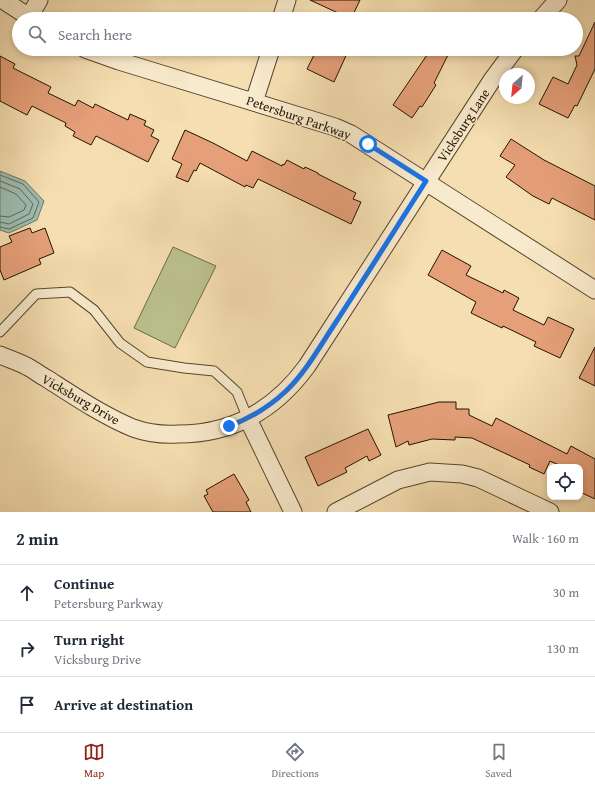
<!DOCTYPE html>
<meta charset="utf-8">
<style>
body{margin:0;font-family:"Gentium Book Plus",serif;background:#f6f6f7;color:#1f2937}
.controls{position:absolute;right:12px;bottom:12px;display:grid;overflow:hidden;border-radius:8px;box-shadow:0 2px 6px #0003}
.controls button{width:36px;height:36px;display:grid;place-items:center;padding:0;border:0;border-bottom:1px solid #e0e1e3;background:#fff;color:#1f2937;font:20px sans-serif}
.compass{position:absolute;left:499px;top:68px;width:36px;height:36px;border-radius:50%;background:#fff;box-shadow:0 2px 6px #0003;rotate:207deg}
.stop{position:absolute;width:12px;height:12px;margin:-9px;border:3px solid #1a73e8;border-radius:50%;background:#fff}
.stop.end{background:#1a73e8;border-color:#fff;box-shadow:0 1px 4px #0008}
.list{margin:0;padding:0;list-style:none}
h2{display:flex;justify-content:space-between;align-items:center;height:52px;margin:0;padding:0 16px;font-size:17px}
h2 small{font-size:13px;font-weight:400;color:#747a83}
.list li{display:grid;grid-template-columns:26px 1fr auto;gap:12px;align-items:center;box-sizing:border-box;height:56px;padding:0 16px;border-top:1px solid #e0e1e3}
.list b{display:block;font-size:15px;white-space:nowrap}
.list p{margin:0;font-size:13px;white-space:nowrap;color:#747a83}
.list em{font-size:13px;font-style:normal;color:#747a83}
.icon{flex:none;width:22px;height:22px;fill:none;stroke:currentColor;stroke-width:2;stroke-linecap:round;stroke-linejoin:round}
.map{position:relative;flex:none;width:595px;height:512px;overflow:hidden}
.search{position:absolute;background:#fff;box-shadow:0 2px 6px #0003;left:12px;right:12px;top:12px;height:44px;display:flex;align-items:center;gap:10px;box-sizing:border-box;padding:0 14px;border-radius:22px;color:#747a83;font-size:15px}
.sheet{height:220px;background:#fff}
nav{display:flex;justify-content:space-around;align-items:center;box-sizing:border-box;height:56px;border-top:1px solid #e0e1e3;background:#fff;font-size:11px;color:#747a83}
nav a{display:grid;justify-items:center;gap:2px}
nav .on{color:#8f2418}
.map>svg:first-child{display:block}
.green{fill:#bbc18d;stroke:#6e6a47}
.water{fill:#9cbcaf;stroke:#6b7869}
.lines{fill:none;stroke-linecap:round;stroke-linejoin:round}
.shore{stroke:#5f6858;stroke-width:1}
.building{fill:#e6a079;stroke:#221301}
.lane-casing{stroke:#57462d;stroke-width:11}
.street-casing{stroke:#57462d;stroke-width:19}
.lane{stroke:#f8eacc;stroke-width:9}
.street{stroke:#f8eacc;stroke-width:17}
.route{stroke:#1a73e8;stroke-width:5}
.labels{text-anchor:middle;stroke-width:3;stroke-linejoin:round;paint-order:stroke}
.street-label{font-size:13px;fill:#221301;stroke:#f8eacc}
</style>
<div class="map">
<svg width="595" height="512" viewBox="0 0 595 512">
<rect width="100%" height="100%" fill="#f5deb1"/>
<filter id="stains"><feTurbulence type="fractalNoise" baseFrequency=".005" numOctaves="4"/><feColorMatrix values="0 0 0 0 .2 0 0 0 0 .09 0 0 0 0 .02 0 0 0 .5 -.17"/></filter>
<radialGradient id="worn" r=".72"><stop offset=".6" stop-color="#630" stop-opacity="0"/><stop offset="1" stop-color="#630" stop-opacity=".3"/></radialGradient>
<path class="green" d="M173 247 216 266 175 348 134 328Z"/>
<path class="water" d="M0 171 25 181 44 201 37 220 9 233 0 230Z"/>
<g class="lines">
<g class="shore">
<path d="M0 175 23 184 39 202 33 218 9 229 0 227"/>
<path d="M0 181 20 189 33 204 29 214 9 224 0 222"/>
<path d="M0 187 16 194 26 205 24 210 9 217 0 216"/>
</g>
</g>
<g class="building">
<path d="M310 0H360L351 19Z"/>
<path d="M595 22V69L577 106 575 105 568 118 539 104 553 77 568 84 577 65 575 56H579Z"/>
<path d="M317 49H349L334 82 307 69Z"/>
<path d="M431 49H451L434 83 436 85 422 107 420 106 412 118 393 105Z"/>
<path d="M0 56 15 64 13 68 51 87 48 93 75 106 78 100 93 108 95 104 128 120 130 114 146 121 144 125 154 130 151 136 159 140 148 162 96 136 91 145 73 136 75 132 65 126 66 123 32 106 27 115 0 101Z"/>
<path d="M185 130 213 143 247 161 252 151 282 166 283 164 284 165 287 160 304 169 305 167 318 173V174L356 193 353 199 361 202 351 224 258 179 253 188 246 185 245 187 200 163 196 171 194 170 188 182 176 177 182 164 172 159Z"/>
<path d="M511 139 544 160 595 186V220L552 198 549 204 533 196 506 177 515 165 500 156Z"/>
<path d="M30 228 32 233 45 228 54 253 39 259 41 264 4 280 0 270V247L12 242 9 236Z"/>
<path d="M442 250 471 266 466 275 503 293 504 290 519 298 513 310 544 325 548 317 574 329 560 358 534 346 536 342 503 326 502 328 471 313 476 302 428 275Z"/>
<path d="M595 347V386L579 378Z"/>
<path d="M439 402H456V409H469V415L492 426 496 418 567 454 571 446 595 459V499L580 492V467H560L561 466 550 461 544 474 529 467 530 465 472 438 455 437V440L432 439 409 445 408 441 396 447 388 415Z"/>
<path d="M368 429 381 455 369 461 367 456 345 468 347 472 318 486 305 457Z"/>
<path d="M234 474 249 500 246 502 251 512H213L204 496 208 494 206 490Z"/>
</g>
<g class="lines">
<defs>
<path id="lane" d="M0 332 36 294 70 292 94 310 120 343 147 362 184 368 214 371 237 392 248 419"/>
<g id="street">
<path d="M3 0 32 19"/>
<path d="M29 17 39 0"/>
<path d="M281 19 287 0"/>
<path d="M541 19 558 0"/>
<path d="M85 49 119 61 335 127 351 134 595 290"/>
<path d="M254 102 271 49"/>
<path d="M0 355C9 359 19 362 28 367 34 370 40 375 46 378 74 396 102 415 133 428 147 433 163 435 178 434 233 434 275 410 307 366L492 80 515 49"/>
<path d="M248 419 293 512"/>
<path d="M336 512 398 480 430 472 462 474 478 478 550 512"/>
</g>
</defs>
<use href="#lane" class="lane-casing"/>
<use href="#street" class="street-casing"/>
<use href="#lane" class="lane"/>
<use href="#street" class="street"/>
</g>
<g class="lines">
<path class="route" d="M229 426C251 418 269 407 286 391 306 372 320 346 336 322 366 276 396 228 426 181L368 144"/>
</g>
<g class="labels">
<g class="street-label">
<text transform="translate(299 117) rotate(19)" y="5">Petersburg Parkway</text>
<text transform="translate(463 125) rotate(-57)" y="5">Vicksburg Lane</text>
<text transform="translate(81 399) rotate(30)" y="5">Vicksburg Drive</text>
</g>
</g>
<rect width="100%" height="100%" filter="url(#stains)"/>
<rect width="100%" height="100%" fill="url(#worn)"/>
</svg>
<div class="controls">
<button><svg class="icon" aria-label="locate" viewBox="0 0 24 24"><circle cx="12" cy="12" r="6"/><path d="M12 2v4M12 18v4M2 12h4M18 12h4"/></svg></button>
</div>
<svg class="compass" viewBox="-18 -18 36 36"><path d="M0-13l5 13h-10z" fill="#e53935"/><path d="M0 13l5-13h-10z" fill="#747a83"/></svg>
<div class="stop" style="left:368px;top:144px"></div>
<div class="stop end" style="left:229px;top:426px"></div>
<div class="search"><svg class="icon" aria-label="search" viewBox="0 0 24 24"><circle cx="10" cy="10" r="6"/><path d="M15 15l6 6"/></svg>Search here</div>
</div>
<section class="sheet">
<h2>2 min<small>Walk · 160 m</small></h2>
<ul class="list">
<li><svg class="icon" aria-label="ahead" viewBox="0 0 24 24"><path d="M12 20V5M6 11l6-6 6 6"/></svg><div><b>Continue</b><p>Petersburg Parkway</p></div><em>30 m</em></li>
<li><svg class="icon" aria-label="right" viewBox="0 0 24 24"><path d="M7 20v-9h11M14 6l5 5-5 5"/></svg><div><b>Turn right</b><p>Vicksburg Drive</p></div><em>130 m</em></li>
<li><svg class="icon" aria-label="arrive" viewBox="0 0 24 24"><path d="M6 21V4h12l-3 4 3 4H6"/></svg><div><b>Arrive at destination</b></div></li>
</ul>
</section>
<nav>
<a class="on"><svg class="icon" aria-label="map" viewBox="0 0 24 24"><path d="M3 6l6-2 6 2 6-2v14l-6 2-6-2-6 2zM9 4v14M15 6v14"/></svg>Map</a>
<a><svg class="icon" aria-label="directions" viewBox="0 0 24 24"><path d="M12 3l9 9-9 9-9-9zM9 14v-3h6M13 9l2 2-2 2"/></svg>Directions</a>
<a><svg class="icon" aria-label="saved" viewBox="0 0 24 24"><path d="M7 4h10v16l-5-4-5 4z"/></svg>Saved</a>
</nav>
